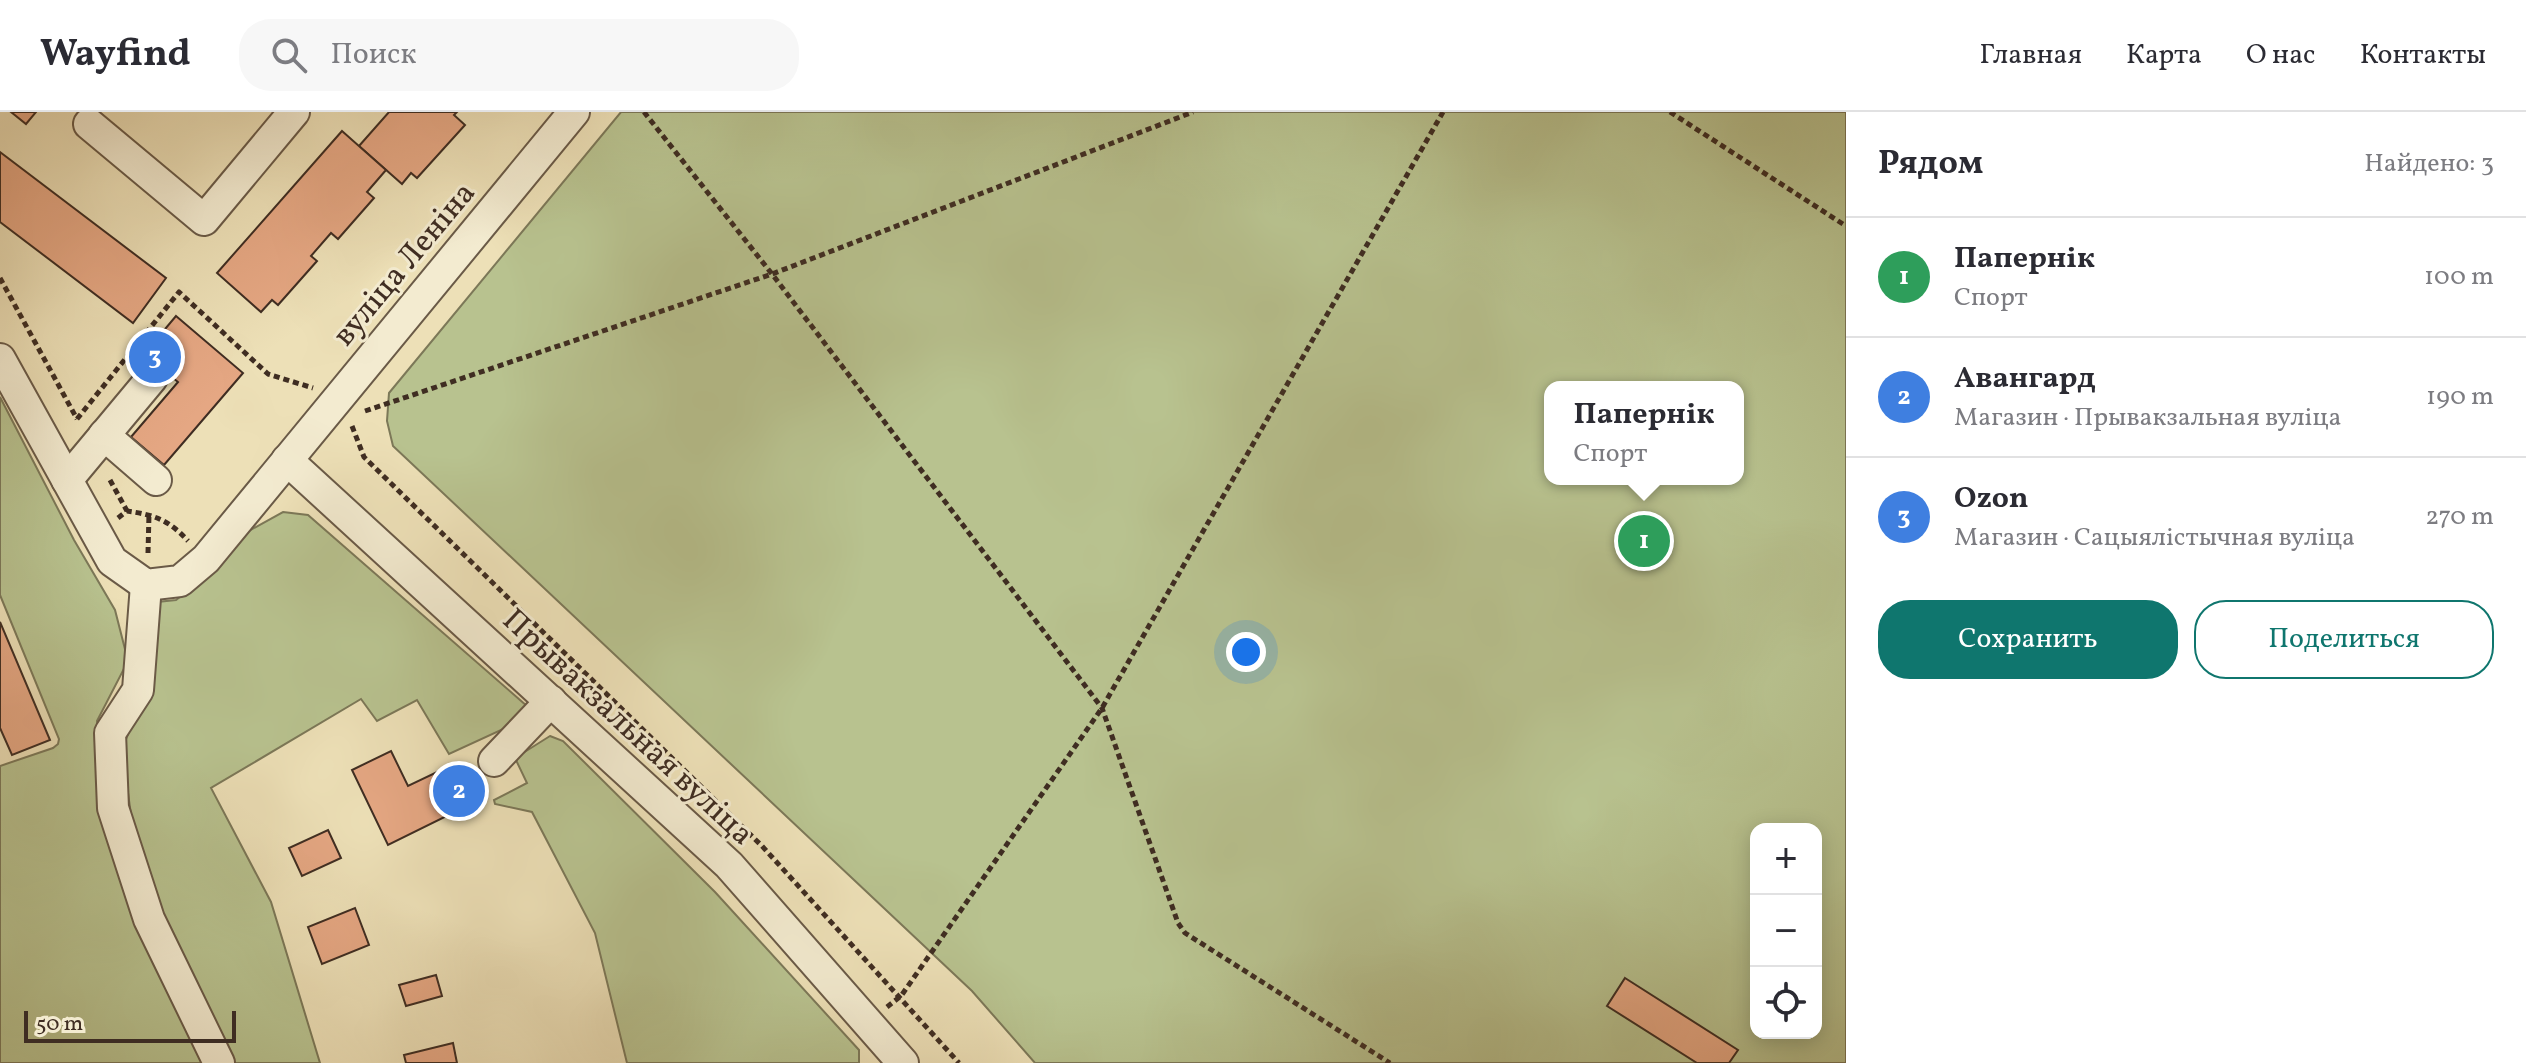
<!DOCTYPE html>
<html lang="ru">
<meta charset="utf-8">
<style>
body{margin:0;font-family:Vollkorn,serif;background:#f7f7f7;color:#2b2b33}
.controls{position:absolute;right:24px;bottom:24px;display:grid;overflow:hidden;border-radius:16px;box-shadow:0 4px 20px #0003}
.controls button{width:72px;height:72px;display:grid;place-items:center;padding:0;border:0;border-bottom:2px solid #e1e1e2;background:#fff;color:#2b2b33;font:40px sans-serif}
.scale{position:absolute;left:24px;bottom:20px;width:212px;box-sizing:border-box;padding-left:8px;border:4px solid #3f2d22;border-top:0;font-size:22px;line-height:28px;white-space:nowrap;color:#3f2d22;-webkit-text-stroke:6px #f3ebd0;paint-order:stroke}
.you{position:absolute;left:1246px;top:540px;width:28px;height:28px;margin:-20px;border:6px solid #fff;border-radius:50%;background:#1a73e8;box-shadow:0 0 0 12px #1a73e833}
.badge{display:grid;place-items:center;width:52px;height:52px;border-radius:50%;background:#0f766e;color:#fff;font-size:26px;font-weight:700}
.pin{position:absolute;translate:-50% -50%;border:4px solid #fff;box-shadow:0 2px 8px #0006}
.popup{position:absolute;left:1544px;top:269px;width:200px;height:104px;box-sizing:border-box;display:grid;place-content:center;border-radius:16px;background:#fff;filter:drop-shadow(0 2px 6px #0005);font-size:26px;white-space:nowrap;color:#7c7c81}
.popup b{font-size:30px;color:#2b2b33}
.popup::after{content:'';position:absolute;left:50%;top:100%;margin-left:-16px;border:16px solid transparent;border-top-color:#fff}
.list{margin:0;padding:0;list-style:none}
h2{display:flex;justify-content:space-between;align-items:center;height:104px;margin:0;padding:0 32px;font-size:34px}
h2 small{font-size:26px;font-weight:400;color:#7c7c81}
.list li{display:grid;grid-template-columns:52px 1fr auto;gap:24px;align-items:center;box-sizing:border-box;height:120px;padding:0 32px;border-top:2px solid #e1e1e2}
.list b{display:block;font-size:30px;white-space:nowrap}
.list p{margin:0;font-size:26px;white-space:nowrap;color:#7c7c81}
.list em{font-size:26px;font-style:normal;color:#7c7c81}
.actions{display:flex;gap:16px;padding:24px 32px}
.actions a{flex:1;padding:18px 0;border:2px solid #0f766e;border-radius:32px;text-align:center;font-size:28px;color:#0f766e}
.actions .main{background:#0f766e;color:#fff}
.icon{flex:none;width:44px;height:44px;fill:none;stroke:currentColor;stroke-width:2;stroke-linecap:round;stroke-linejoin:round}
.map{position:relative;flex:none;width:1846px;height:951px;overflow:hidden}
header{display:flex;align-items:center;gap:48px;box-sizing:border-box;height:112px;padding:0 40px;background:#fff;border-bottom:2px solid #e1e1e2}
header strong{font-size:38px}
nav{display:flex;gap:44px;margin-inline-start:auto;font-size:28px}
.search{width:560px;height:72px;background:#f7f7f7;display:flex;align-items:center;gap:20px;box-sizing:border-box;padding:0 28px;border-radius:32px;color:#7c7c81;font-size:30px}
main{display:flex}
aside{flex:1;background:#fff}
.map>svg:first-child{display:block}
.green{fill:#b8c28f;stroke:#7c7858;stroke-width:2;fill-rule:evenodd}
.building{fill:#e5a783;stroke:#3f2d22;stroke-width:2}
.lines{fill:none;stroke-linecap:round;stroke-linejoin:round}
.minor-casing{stroke:#6a5a47;stroke-width:34}
.path{stroke:#3f2d22;stroke-width:5;stroke-dasharray:6 4;stroke-linecap:butt}
.minor{stroke:#f3ebd0;stroke-width:30}
.labels{text-anchor:middle;stroke-width:6;stroke-linejoin:round;paint-order:stroke}
.street-label{font-size:32px;fill:#3f2d22;stroke:#f3ebd0}
</style>
<header>
<strong>Wayfind</strong>
<div class="search"><svg class="icon" aria-label="search" viewBox="0 0 24 24"><circle cx="10" cy="10" r="6"/><path d="M15 15l6 6"/></svg>Поиск</div>
<nav><a>Главная</a><a>Карта</a><a>О нас</a><a>Контакты</a></nav>
</header>
<main>
<div class="map">
<svg width="1846" height="951" viewBox="0 0 1846 951">
<rect width="100%" height="100%" fill="#ede0b7"/>
<filter id="stains"><feTurbulence type="fractalNoise" baseFrequency=".0025" numOctaves="4"/><feColorMatrix values="0 0 0 0 .2 0 0 0 0 .09 0 0 0 0 .02 0 0 0 .5 -.17"/></filter>
<radialGradient id="worn" r=".72"><stop offset=".6" stop-color="#630" stop-opacity="0"/><stop offset="1" stop-color="#630" stop-opacity=".3"/></radialGradient>
<g class="green">
<path d="M621 0H1846V951H1035L972 879 393 334 387 309 389 281ZM1550 275H1738V367H1550ZM1756 717H1816V921H1756Z"/>
<path d="M0 285 74 428 115 498 128 549 97 609 110 727 152 845 202 951H0V654L53 636 58 632 59 627 0 483Z"/>
<path d="M283 400 308 403 528 595 516 611 449 642 417 588 377 609 361 587 211 676 271 790 320 951H229L156 791 131 703 122 637 148 573 157 490 176 488 209 462 245 421Z"/>
<path d="M550 624 563 629 715 780 859 938V951H627L595 821 532 700 495 692 494 688 527 671 515 646Z"/>
</g>
<g class="building">
<path d="M11 0H36L26 12Z"/>
<path d="M389 0H457L454 3 465 13 417 66 411 61 402 72 359 34Z"/>
<path d="M342 19 386 58 367 80 374 86 338 127 331 121 311 144 317 149 278 193 272 188 261 200 217 161Z"/>
<path d="M0 40 166 166 133 211 0 110Z"/>
<path d="M176 204 243 261 164 353 131 325 178 270 144 242Z"/>
<path d="M0 510 50 628 12 643 0 616Z"/>
<path d="M391 639 408 674 456 651 475 690 388 733 352 658Z"/>
<path d="M328 718 341 746 302 764 289 736Z"/>
<path d="M355 796 369 833 322 852 308 815Z"/>
<path d="M436 863 442 884 406 894 399 873Z"/>
<path d="M1625 866 1738 938 1729 951H1697L1607 894Z"/>
<path d="M453 931 457 951H406L404 943Z"/>
</g>
<g class="lines">
<defs>
<g id="minor">
<path d="M89 12 204 108 294 0"/>
<path d="M0 247 112 449 146 473 180 469 206 447 574 0"/>
<path d="M104 323 156 368"/>
<path d="M287 348 729 753 903 951"/>
<path d="M67 368 152 266"/>
<path d="M146 473 138 578 110 621 113 696 149 807 219 951"/>
<path d="M494 649 551 589"/>
</g>
</defs>
<use href="#minor" class="minor-casing"/>
<g class="path">
<path d="M644 0 772 162 1102 596 1178 811 1185 821 1390 951"/>
<path d="M1670 0 1846 114"/>
<path d="M0 166 77 307"/>
<path d="M365 299 772 162 1193 0"/>
<path d="M77 307 179 180 268 262 313 276"/>
<path d="M352 314 364 345 762 734 959 951"/>
<path d="M110 368 127 399"/>
<path d="M118 406 127 399C155 403 169 408 188 429"/>
<path d="M148 441 149 402"/>
<path d="M887 895 901 884 1102 596 1443 0"/>
</g>
<use href="#minor" class="minor"/>
</g>
<g class="labels">
<g class="street-label">
<text transform="translate(403 151) rotate(-50)" y="11">вуліца Леніна</text>
<text transform="translate(629 614) rotate(43)" y="11">Прывакзальная вуліца</text>
</g>
</g>
<rect width="100%" height="100%" filter="url(#stains)"/>
<rect width="100%" height="100%" fill="url(#worn)"/>
</svg>
<div class="controls">
<button>+</button>
<button>−</button>
<button><svg class="icon" aria-label="locate" viewBox="0 0 24 24"><circle cx="12" cy="12" r="6"/><path d="M12 2v4M12 18v4M2 12h4M18 12h4"/></svg></button>
</div>
<div class="scale">50 m</div>
<div class="you"></div>
<div class="pin badge" style="left:1644px;top:429px;background:#2e9e5b">1</div>
<div class="popup"><b>Папернік</b>Спорт</div>
<div class="pin badge" style="left:459px;top:679px;background:#3f7fe0">2</div>
<div class="pin badge" style="left:155px;top:245px;background:#3f7fe0">3</div>
</div>
<aside>
<h2>Рядом<small>Найдено: 3</small></h2>
<ul class="list">
<li><span class="badge" style="background:#2e9e5b">1</span><div><b>Папернік</b><p>Спорт</p></div><em>100 m</em></li>
<li><span class="badge" style="background:#3f7fe0">2</span><div><b>Авангард</b><p>Магазин · Прывакзальная вуліца</p></div><em>190 m</em></li>
<li><span class="badge" style="background:#3f7fe0">3</span><div><b>Ozon</b><p>Магазин · Сацыялістычная вуліца</p></div><em>270 m</em></li>
</ul>
<div class="actions"><a class="main">Сохранить</a><a>Поделиться</a></div>
</aside>
</main>
